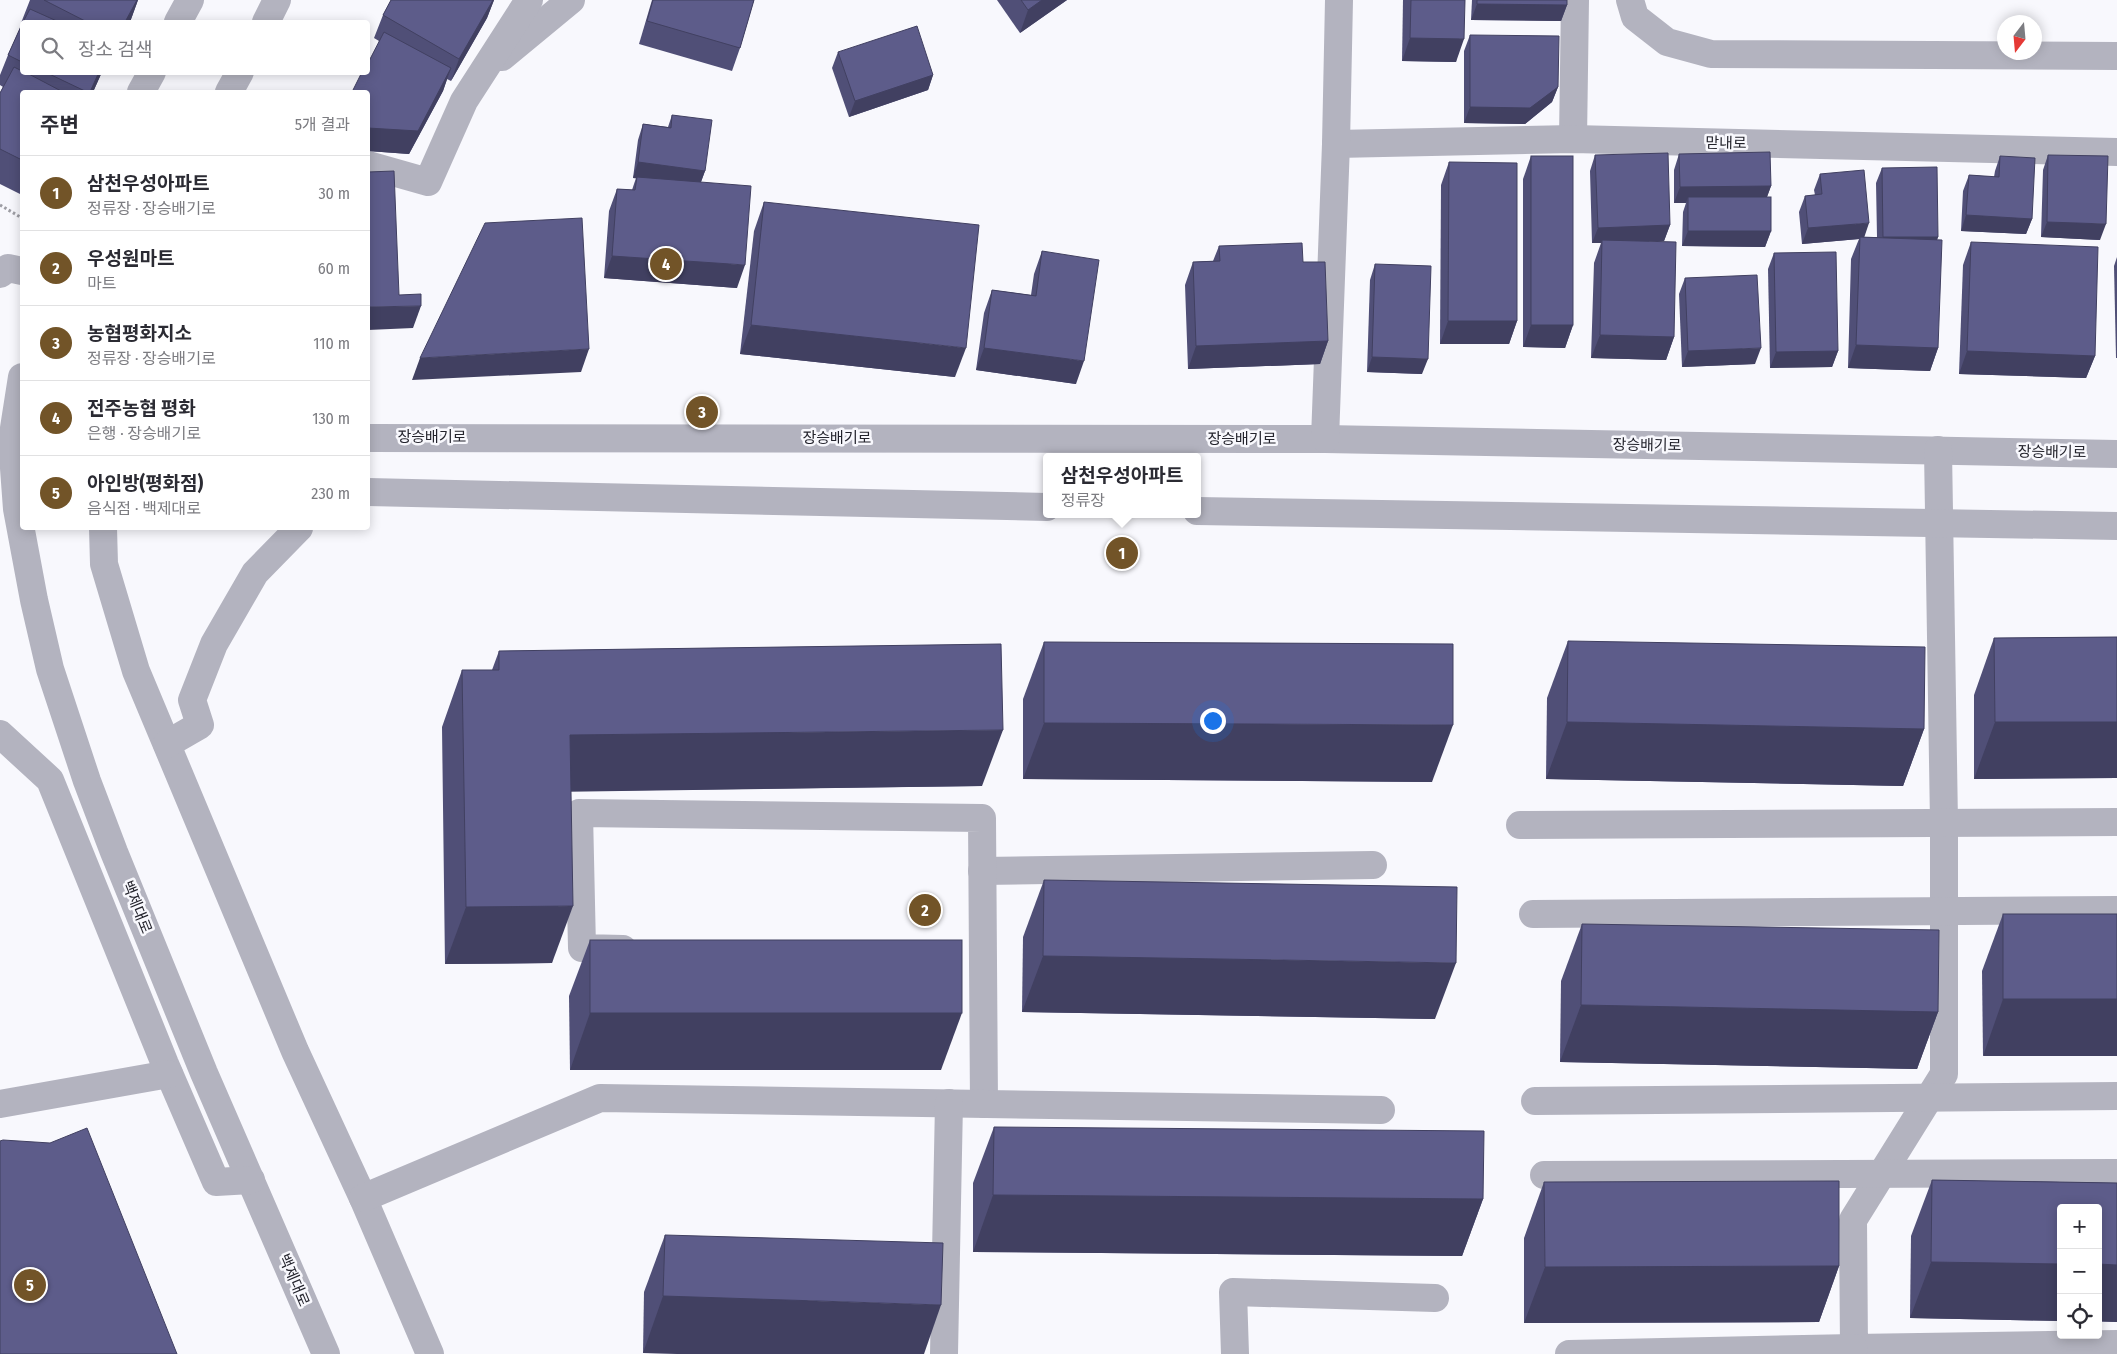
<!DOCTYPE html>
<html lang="ko">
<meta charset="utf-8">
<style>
body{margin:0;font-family:"Fira Sans Condensed","Noto Sans KR",sans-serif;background:#f2f2f3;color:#2b2b33}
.controls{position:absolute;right:15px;bottom:15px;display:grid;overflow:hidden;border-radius:5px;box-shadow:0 2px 12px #0003}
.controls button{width:45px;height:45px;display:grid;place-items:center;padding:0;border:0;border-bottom:1px solid #e1e1e2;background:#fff;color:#2b2b33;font:25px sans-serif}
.compass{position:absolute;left:1997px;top:15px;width:45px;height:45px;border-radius:50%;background:#fff;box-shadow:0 2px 12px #0003;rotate:196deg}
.you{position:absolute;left:1212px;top:720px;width:18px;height:18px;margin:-12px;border:4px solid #fff;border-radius:50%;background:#1a73e8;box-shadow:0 0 0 8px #1a73e833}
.badge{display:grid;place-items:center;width:32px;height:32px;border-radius:50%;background:#725428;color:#fff;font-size:16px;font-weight:700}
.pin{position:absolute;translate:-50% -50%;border:2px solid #fff;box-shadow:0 1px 5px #0006}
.popup{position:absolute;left:1043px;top:453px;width:158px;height:65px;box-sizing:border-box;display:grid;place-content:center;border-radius:5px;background:#fff;filter:drop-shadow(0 1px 4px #0005);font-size:16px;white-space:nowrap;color:#7c7c81}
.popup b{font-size:19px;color:#2b2b33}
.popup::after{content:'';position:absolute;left:50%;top:100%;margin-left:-10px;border:10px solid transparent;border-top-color:#fff}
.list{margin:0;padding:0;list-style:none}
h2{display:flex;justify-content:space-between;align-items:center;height:65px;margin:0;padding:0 20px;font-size:21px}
h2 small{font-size:16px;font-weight:400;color:#7c7c81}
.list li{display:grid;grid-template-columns:32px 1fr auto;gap:15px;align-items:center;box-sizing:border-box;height:75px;padding:0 20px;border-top:1px solid #e1e1e2}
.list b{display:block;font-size:19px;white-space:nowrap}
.list p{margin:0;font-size:16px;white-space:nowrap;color:#7c7c81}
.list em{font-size:16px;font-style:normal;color:#7c7c81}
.icon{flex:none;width:28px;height:28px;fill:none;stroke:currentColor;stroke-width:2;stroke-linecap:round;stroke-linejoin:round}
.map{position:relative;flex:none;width:2117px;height:1354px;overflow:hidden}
.search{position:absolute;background:#fff;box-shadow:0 2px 12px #0003;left:20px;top:20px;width:350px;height:55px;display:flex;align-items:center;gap:12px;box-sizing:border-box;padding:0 18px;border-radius:5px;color:#7c7c81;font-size:19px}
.panel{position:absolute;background:#fff;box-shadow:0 2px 12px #0003;left:20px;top:90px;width:350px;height:440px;border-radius:5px}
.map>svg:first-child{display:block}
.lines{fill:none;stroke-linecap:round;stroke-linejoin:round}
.path{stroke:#9d9da4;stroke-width:3;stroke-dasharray:2.5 2.5;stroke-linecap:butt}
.minor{stroke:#b3b3bf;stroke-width:28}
.wall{fill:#504f77}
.shaded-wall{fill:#414061}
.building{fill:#5d5c8a;stroke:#414061}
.labels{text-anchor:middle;stroke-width:5;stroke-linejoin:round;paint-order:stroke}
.street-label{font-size:15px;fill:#23232c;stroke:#f8f8fd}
</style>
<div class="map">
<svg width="2117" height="1354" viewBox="0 0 2117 1354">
<rect width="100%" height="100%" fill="#f8f8fd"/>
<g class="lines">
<path class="path" d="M0 205 22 218"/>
<g class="minor">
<path d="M1630 0 1635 17 1667 42 1711 54 2117 56"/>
<path d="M178 22 190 0"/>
<path d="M266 22 277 0"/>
<path d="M502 57 571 0"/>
<path d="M141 92 152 72"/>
<path d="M229 92 240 72"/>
<path d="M1573 139 1575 0"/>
<path d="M1336 144 1573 139 2117 152"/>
<path d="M368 165 428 182 464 101 529 0"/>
<path d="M0 274 8 268 22 271"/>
<path d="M22 377 12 441 17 509 34 600 50 669 87 781 114 852 204 1073 326 1354"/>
<path d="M368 438 1325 439 2117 454"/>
<path d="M1325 439 1336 144 1339 0"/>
<path d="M1938 450 1944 823V1074L1853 1220 1854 1348 2117 1344"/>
<path d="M368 492 1047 507"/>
<path d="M1197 511 2117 526"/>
<path d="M103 528 104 564 136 671 295 1051 363 1198 430 1354"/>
<path d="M0 734 50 780 165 1064 216 1182 251 1180"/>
<path d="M167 744 200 725 192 700 214 644 255 573 299 528"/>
<path d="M1520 825 2117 822"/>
<path d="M982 871 1373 865"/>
<path d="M1533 914 2117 910"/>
<path d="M623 949 582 948 579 813 982 818 984 1104"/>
<path d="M1535 1101 2117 1096"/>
<path d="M0 1104 169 1074"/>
<path d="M1544 1175 2117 1173"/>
<path d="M363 1198 600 1098 1381 1110"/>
<path d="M944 1354 949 1103"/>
<path d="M1235 1354 1233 1292 1435 1298"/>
<path d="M1569 1354 1854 1348"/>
</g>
</g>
<g class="wall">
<path d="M30 0H138L130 22H22V24L21 23Z"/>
<path d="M391 0H494L487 18 451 81 447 79 443 91 409 154 368 151V92L379 41 374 38 383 15Z"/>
<path d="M652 0H754L740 48 732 71 639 44Z"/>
<path d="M997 0H1067L1020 33Z"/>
<path d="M1403 0H1465L1456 62 1402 61Z"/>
<path d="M1472 0H1567V5L1561 21 1471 20Z"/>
<path d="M22 24V72H102L93 92H22V195L0 184V93L3 87 0 85V75L8 55Z"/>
<path d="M1470 35 1558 87 1552 102 1525 124 1464 123V51Z"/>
<path d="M838 52 933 75 928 90 849 117 832 68Z"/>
<path d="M672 115 705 171 701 182 737 288 604 278 609 211 617 189 632 190 636 178H633L638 140 643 124 668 127Z"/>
<path d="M1679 154 1771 186 1767 197 1771 231 1765 247 1682 246 1683 212 1686 203H1674V170Z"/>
<path d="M1595 155 1670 225 1664 241H1649L1674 337 1666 360 1591 358 1594 263 1601 243H1592L1590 171Z"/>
<path d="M2048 155 2100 240 2041 237 2043 170Z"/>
<path d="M1531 156 1573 325 1565 348 1523 347V179Z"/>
<path d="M2000 156 2032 219 2026 234 1961 231 1963 191 1969 175 1994 177 1995 171Z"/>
<path d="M1449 162 1517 321 1509 344H1440L1441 185Z"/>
<path d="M1882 168 1938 237 1937 240 1938 348 1930 371 1848 368 1851 259 1859 239 1802 244 1799 212 1805 196 1815 195 1814 190 1820 174 1864 237H1877L1876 183Z"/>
<path d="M764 202 955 377 740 354 754 231Z"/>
<path d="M1971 242 2095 356 2086 378 1959 374 1963 265Z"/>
<path d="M1219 246 1303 262 1328 341 1320 364 1188 369 1185 285 1193 262 1213 261Z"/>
<path d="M1042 251 1076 384 976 370 984 313 992 290 1031 295 1034 274Z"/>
<path d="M1774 253 1838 351 1832 367 1770 368 1768 269Z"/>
<path d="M2117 257V358H2116L2114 266Z"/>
<path d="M1375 264 1422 374 1367 372 1370 280Z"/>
<path d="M1685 278 1755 364 1682 367 1679 294Z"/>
<path d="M2117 637V778L1974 779V695L1994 638Z"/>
<path d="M1568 641 1924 729 1903 786 1546 779 1547 698Z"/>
<path d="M1044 642 1432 782 1023 779V699Z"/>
<path d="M499 651 982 786 571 791 552 963 445 964 442 727 462 670H492Z"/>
<path d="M1044 880 1435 1019 1022 1012 1023 937Z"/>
<path d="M2003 914H2117L1983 1056 1982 971Z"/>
<path d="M1582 924 1938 1012 1917 1069 1560 1062 1561 981Z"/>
<path d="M590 940 941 1070H570L569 996Z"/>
<path d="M994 1127 1483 1199 1462 1256 973 1252V1183Z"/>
<path d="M1932 1180 2117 1183V1322L1910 1318 1911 1236Z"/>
<path d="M1544 1182 1839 1266 1819 1322 1524 1323V1238Z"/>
<path d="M665 1235 924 1354 643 1353 644 1292Z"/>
</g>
<g class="shaded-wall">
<path d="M137 0H138L130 22H125Z"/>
<path d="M493 0H494L487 18 451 81 459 59Z"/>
<path d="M1042 0H1067L1020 33 1028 10Z"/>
<path d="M1477 4 1567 5 1561 21 1471 20Z"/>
<path d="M1410 38 1464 39 1456 62 1402 61Z"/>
<path d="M451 68 443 91 409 154 368 151V128Z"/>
<path d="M99 72H102L93 92H90Z"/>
<path d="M933 75 928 90 849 117 855 101Z"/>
<path d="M1558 87 1552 102 1525 124 1464 123 1470 107Z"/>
<path d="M638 162 705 171 699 187 633 178Z"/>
<path d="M1771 186 1765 202 1688 197 1686 203H1674L1680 187Z"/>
<path d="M1966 215 2032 219 2026 234 1961 231Z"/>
<path d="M2047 222 2106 224 2100 240 2041 237Z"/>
<path d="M1869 223 1864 238 1860 237 1859 239 1802 244 1808 228Z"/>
<path d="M1670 225 1664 241 1602 243V240L1601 243H1592L1598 228Z"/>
<path d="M1688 231H1771L1765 247 1682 246Z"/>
<path d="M1883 237H1938L1932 252 1877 253Z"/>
<path d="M612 256 745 265 737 288 604 278Z"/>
<path d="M421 306 413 328 368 330V307Z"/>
<path d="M1448 321H1517L1509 344H1440Z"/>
<path d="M751 325 966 348 955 377 740 354Z"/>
<path d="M1531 325H1573L1565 348 1523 347Z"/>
<path d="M1600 335 1674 337 1666 360 1591 358Z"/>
<path d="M1328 341 1320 364 1188 369 1196 346Z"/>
<path d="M1856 345 1938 348 1930 371 1848 368Z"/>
<path d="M984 348 1084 361 1076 384 976 370Z"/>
<path d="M1761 348 1755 364 1682 367 1688 351Z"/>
<path d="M589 349 581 372 412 380 420 358Z"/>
<path d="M1838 351 1832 367 1770 368 1776 352Z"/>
<path d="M1967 351 2095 356 2086 378 1959 374Z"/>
<path d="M1372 357 1428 359 1422 374 1367 372Z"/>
<path d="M1567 722 1924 729 1903 786 1546 779Z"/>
<path d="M1995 722H2117V778L1974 779Z"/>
<path d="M1044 723 1453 725 1432 782 1023 779Z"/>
<path d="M1003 730 982 786 550 792 570 735Z"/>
<path d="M573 906 552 963 445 964 466 907Z"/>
<path d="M1043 956 1456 963 1435 1019 1022 1012Z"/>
<path d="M2003 999H2117V1056H1983Z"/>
<path d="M1581 1005 1938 1012 1917 1069 1560 1062Z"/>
<path d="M590 1013H962L941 1070H570Z"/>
<path d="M993 1195 1483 1199 1462 1256 973 1252Z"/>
<path d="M1931 1262 2061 1264V1321L1910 1318Z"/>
<path d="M2098 1264 2117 1265V1322L2098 1321Z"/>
<path d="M1839 1266 1819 1322 1524 1323 1545 1267Z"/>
<path d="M663 1296 941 1305 924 1354H677L643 1353Z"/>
</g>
<g class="building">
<path d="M44 0H137L125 22H87Z"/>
<path d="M391 0H493L459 59 383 15Z"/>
<path d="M653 0H754L740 48 647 21Z"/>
<path d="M1021 0H1042L1028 10Z"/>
<path d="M1411 0H1465L1464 39 1410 38Z"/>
<path d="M1477 0H1567V5L1477 4Z"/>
<path d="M30 9 59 22H23Z"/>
<path d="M22 24V62L8 55Z"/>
<path d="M917 26 933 75 855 101 838 52Z"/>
<path d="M384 32 451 68 418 131 368 128V92H352L362 72H368V63Z"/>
<path d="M1470 35 1559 36 1558 87 1530 108 1470 107Z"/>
<path d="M14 67 22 71V72H25L63 92H22V160L0 149V93Z"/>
<path d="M45 72H99L90 92H87Z"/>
<path d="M672 115 712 120 705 171 638 162 643 124 671 128Z"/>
<path d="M1770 152 1771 186 1680 187 1679 154Z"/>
<path d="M1668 153 1670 225 1598 228 1595 155Z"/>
<path d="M2048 155 2108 156 2106 224 2047 222Z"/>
<rect x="1531" y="156" width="42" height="169"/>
<path d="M2000 156 2035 158 2032 219 1966 215 1969 175 1999 177Z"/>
<path d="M1449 162 1517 163V321H1448Z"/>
<path d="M1937 167 1938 237H1883L1882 168Z"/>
<path d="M1864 170 1869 223 1808 228 1805 196 1822 194 1820 174Z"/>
<path d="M394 171 399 295 421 294V306L368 307V172Z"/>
<path d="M637 177 751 186 745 265 612 256 617 189 635 190Z"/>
<rect x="1688" y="197" width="83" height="34"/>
<path d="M764 202 979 225 966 348 751 325Z"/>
<path d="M582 218 589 349 420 358 485 223Z"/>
<path d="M1860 237 1942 240 1938 348 1856 345Z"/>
<path d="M1602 240 1676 242 1674 337 1600 335Z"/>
<path d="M1971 242 2098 247 2095 356 1967 351Z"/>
<path d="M1302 243 1303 262H1325L1328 341 1196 346 1193 262 1220 261 1219 246Z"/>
<path d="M1042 251 1099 260 1084 361 984 348 992 290 1036 296Z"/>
<path d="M1836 252 1838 351 1776 352 1774 253Z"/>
<path d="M1375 264 1431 266 1428 359 1372 357Z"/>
<path d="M1757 275 1761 348 1688 351 1685 278Z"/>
<path d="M2117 637V722H1995L1994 638Z"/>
<path d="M1568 641 1925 647 1924 729 1567 722Z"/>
<path d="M1044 642 1453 644V725L1044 723Z"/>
<path d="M1001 644 1003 730 570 735 573 906 466 907 462 670H499V651Z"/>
<path d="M1044 880 1457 887 1456 963 1043 956Z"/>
<rect x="2003" y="914" width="114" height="85"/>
<path d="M1582 924 1939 930 1938 1012 1581 1005Z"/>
<rect x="590" y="940" width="372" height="73"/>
<path d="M994 1127 1484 1131 1483 1199 993 1195Z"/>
<path d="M87 1128 177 1354H0V1141L3 1140 50 1143Z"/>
<path d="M1932 1180 2117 1183V1265L2098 1264V1208H2061V1264L1931 1262Z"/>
<path d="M1839 1181V1266L1545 1267 1544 1182Z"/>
<path d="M665 1235 943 1243 941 1305 663 1296Z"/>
</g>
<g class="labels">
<g class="street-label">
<text transform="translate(1726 143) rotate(1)" y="5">맏내로</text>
<text x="432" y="442">장승배기로</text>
<text x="837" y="443">장승배기로</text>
<text x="1242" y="444">장승배기로</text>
<text transform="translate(1647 445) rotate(1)" y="5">장승배기로</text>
<text transform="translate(2052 452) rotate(1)" y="5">장승배기로</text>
<text transform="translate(137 907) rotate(68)" y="5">백제대로</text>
<text transform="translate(294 1280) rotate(67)" y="5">백제대로</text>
</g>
</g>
</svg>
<div class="controls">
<button>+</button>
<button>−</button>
<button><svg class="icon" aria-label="locate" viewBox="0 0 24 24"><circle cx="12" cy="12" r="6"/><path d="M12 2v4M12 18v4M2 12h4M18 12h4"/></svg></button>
</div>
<svg class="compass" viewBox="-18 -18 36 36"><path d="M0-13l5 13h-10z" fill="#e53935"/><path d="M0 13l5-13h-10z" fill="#7c7c81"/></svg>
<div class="you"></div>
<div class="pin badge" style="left:1122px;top:553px">1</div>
<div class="popup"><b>삼천우성아파트</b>정류장</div>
<div class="pin badge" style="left:925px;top:910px">2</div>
<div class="pin badge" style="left:702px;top:412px">3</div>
<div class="pin badge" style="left:666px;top:264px">4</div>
<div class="pin badge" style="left:30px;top:1285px">5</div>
<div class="search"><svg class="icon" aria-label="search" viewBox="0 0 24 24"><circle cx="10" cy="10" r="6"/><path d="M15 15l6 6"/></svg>장소 검색</div>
<section class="panel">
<h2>주변<small>5개 결과</small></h2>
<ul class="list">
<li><span class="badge">1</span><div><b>삼천우성아파트</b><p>정류장 · 장승배기로</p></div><em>30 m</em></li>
<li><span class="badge">2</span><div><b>우성원마트</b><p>마트</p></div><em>60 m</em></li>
<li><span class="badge">3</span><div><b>농협평화지소</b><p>정류장 · 장승배기로</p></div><em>110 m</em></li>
<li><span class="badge">4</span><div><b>전주농협 평화</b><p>은행 · 장승배기로</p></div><em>130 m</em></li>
<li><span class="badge">5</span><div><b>아인방(평화점)</b><p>음식점 · 백제대로</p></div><em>230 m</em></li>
</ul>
</section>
</div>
